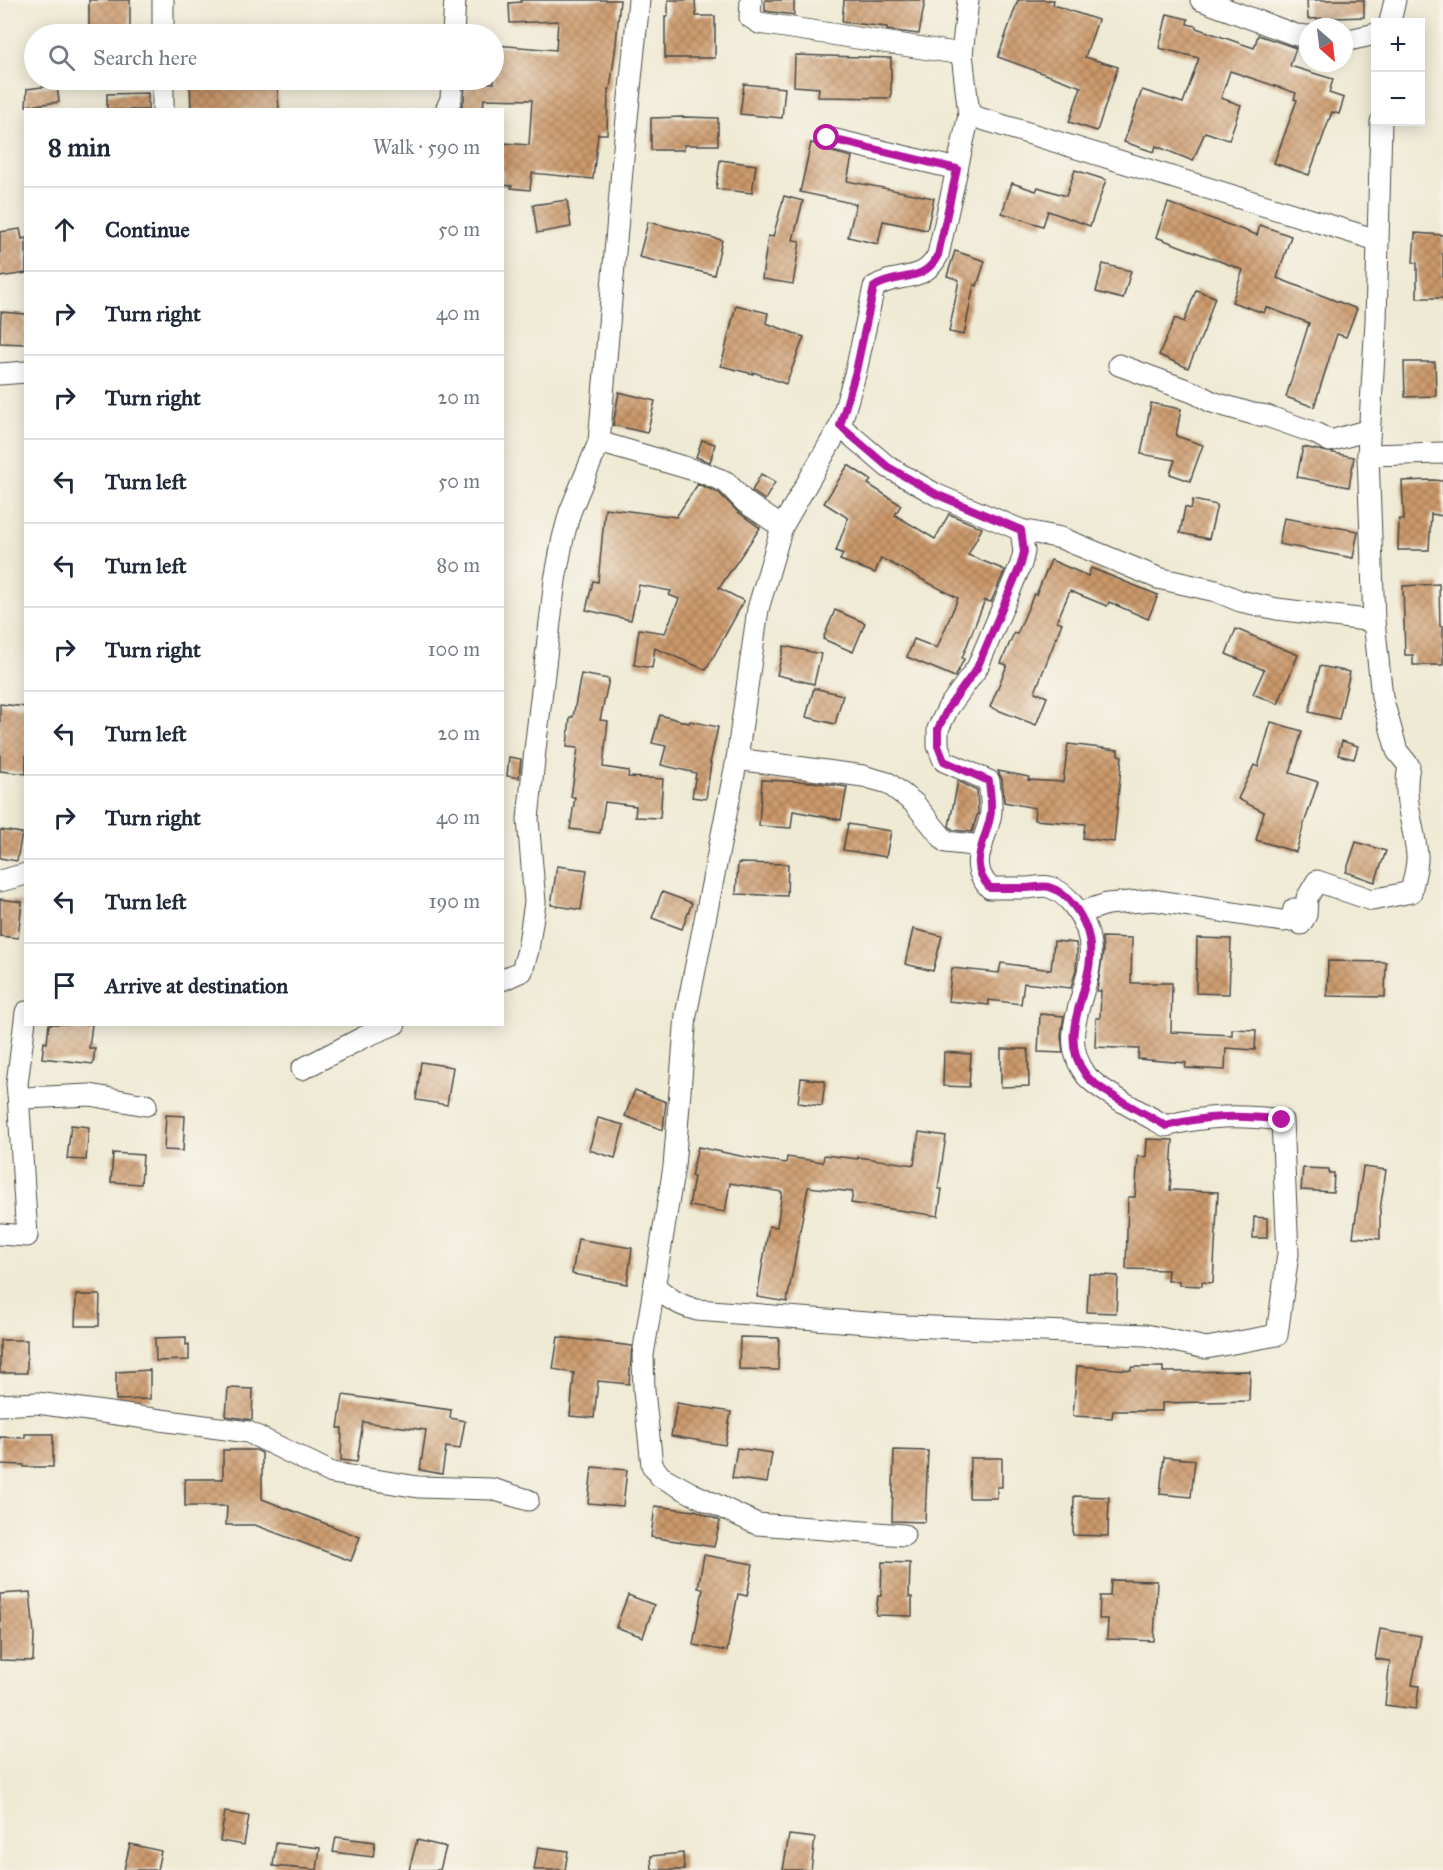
<!DOCTYPE html>
<meta charset="utf-8">
<style>
body{margin:0;font-family:"IM FELL Great Primer",serif;background:#f2f2f3;color:#1f2937}
.controls{position:absolute;right:18px;top:18px;display:grid;overflow:hidden;border-radius:0px;box-shadow:0 3px 15px #0003}
.controls button{width:54px;height:54px;display:grid;place-items:center;padding:0;border:0;border-bottom:2px solid #e0e1e3;background:#fff;color:#1f2937;font:30px sans-serif}
.compass{position:absolute;left:1299px;top:18px;width:54px;height:54px;border-radius:50%;background:#fff;box-shadow:0 3px 15px #0003;rotate:152deg}
.stop{position:absolute;width:18px;height:18px;margin:-14px;border:4px solid #b5179e;border-radius:50%;background:#fff}
.stop.end{background:#b5179e;border-color:#fff;box-shadow:0 2px 6px #0008}
.list{margin:0;padding:0;list-style:none}
h2{display:flex;justify-content:space-between;align-items:center;height:78px;margin:0;padding:0 24px;font-size:26px}
h2 small{font-size:20px;font-weight:400;color:#747a83}
.list li{display:grid;grid-template-columns:39px 1fr auto;gap:18px;align-items:center;box-sizing:border-box;height:84px;padding:0 24px;border-top:2px solid #e0e1e3}
.list b{display:block;font-size:22px;white-space:nowrap}
.list em{font-size:20px;font-style:normal;color:#747a83}
.icon{flex:none;width:33px;height:33px;fill:none;stroke:currentColor;stroke-width:2;stroke-linecap:round;stroke-linejoin:round}
.map{position:relative;flex:none;width:1443px;height:1870px;overflow:hidden}
.search{position:absolute;background:#fff;box-shadow:0 3px 15px #0003;left:24px;top:24px;width:480px;height:66px;display:flex;align-items:center;gap:15px;box-sizing:border-box;padding:0 21px;border-radius:33px;color:#747a83;font-size:22px}
.panel{position:absolute;background:#fff;box-shadow:0 3px 15px #0003;left:24px;top:108px;width:480px;height:918px;border-radius:0px}
.map>svg:first-child{display:block}
.building{fill:url(#building-cross-hatch)}
.lines{fill:none;stroke-linecap:round;stroke-linejoin:round}
.minor-casing{stroke:#484844;stroke-width:23}
.minor{stroke:#fff;stroke-width:21}
.route{stroke:#b5179e;stroke-width:8}
</style>
<div class="map">
<svg width="1443" height="1870" viewBox="0 0 1443 1870">
<defs>
<pattern id="building-cross-hatch" width="8" height="8" patternUnits="userSpaceOnUse" patternTransform="scale(1.5)"><rect width="8" height="8" fill="#cc996b"/><path d="M0 0l8 8M0 8l8-8" fill="none" stroke="#a67d58"/></pattern>
</defs>
<rect width="100%" height="100%" fill="#f7f3e8"/>
<filter id="ink" filterUnits="userSpaceOnUse"><feTurbulence type="fractalNoise" baseFrequency=".0167" numOctaves="2"/><feDisplacementMap in="SourceGraphic" scale="12" xChannelSelector="R" yChannelSelector="G"/><feConvolveMatrix kernelMatrix="1 2 1 2 8 2 1 2 1" color-interpolation-filters="sRGB"/></filter>
<filter id="wash" filterUnits="userSpaceOnUse"><feTurbulence type="fractalNoise" baseFrequency=".008" numOctaves="4" result="noise"/><feDisplacementMap in="SourceGraphic" scale="24" xChannelSelector="R" yChannelSelector="G"/><feGaussianBlur stdDeviation="1.35" result="paint"/><feColorMatrix in="noise" values="0 0 0 0 0 0 0 0 0 0 0 0 0 0 0 0 0 1.4 0 .05"/><feComposite in="paint" operator="in"/></filter>
<g filter="url(#wash)">
<rect width="100%" height="100%" fill="#efead4"/>
<g id="blocks">
<g class="building">
<rect x="89" y="0" width="41" height="34"/>
<path d="M521 0H620L616 44 610 89H608L607 134H598L593 179 532 173 530 190 511 188 512 186 502 185V143L529 145 532 100 484 99 483 110H460L464 100 465 81 494 83V45L556 50 558 21 510 23 509 3 521 2Z"/>
<path d="M668 0H695L696 16H715V58H665V16H668Z"/>
<path d="M765 0H794V15L765 11Z"/>
<path d="M844 0H925L919 34 887 30V27L842 22Z"/>
<path d="M1018 0H1054L1053 5 1098 20 1085 57 1118 67 1097 131 1069 122 1081 87 998 57Z"/>
<path d="M1307 0H1364V17L1308 19Z"/>
<path d="M1167 14 1188 19 1187 24 1196 26V28L1254 48 1258 35 1296 48 1290 66 1333 79 1329 93 1344 98 1339 114 1332 112 1309 175 1274 163 1297 100 1294 99 1296 93 1230 71 1221 98 1241 105 1229 140 1205 132 1193 161 1156 146 1154 152 1124 142 1142 90 1183 103 1199 58 1159 48Z"/>
<path d="M795 55 891 58V98L818 97 819 88 794 86Z"/>
<path d="M190 80H277L279 110H191Z"/>
<path d="M744 84 785 88 782 118 740 114Z"/>
<path d="M57 85 59 102 26 106 27 89Z"/>
<path d="M148 93V110H107V94Z"/>
<path d="M684 117 718 118V145H684V150H651V118Z"/>
<path d="M811 143 816 144 824 150 852 157 847 181 934 198 927 230 883 221 878 244 848 237 856 204 800 192Z"/>
<path d="M720 160 756 165 752 193 716 189Z"/>
<path d="M1075 170 1106 180 1090 226 1048 211 1043 226 1002 213 1012 183 1036 191 1038 187 1066 196Z"/>
<path d="M784 196 803 201 793 240 800 241 793 284 762 279 768 236 773 237Z"/>
<path d="M567 200 571 227 537 233 533 205Z"/>
<path d="M1168 203 1257 235 1260 225 1291 236 1277 278 1357 309 1346 337 1337 334 1314 407 1286 397 1309 323 1266 307 1264 313 1232 302 1243 270 1156 237Z"/>
<path d="M648 222 722 240 714 275 639 257Z"/>
<path d="M20 229 22 239 26 238V273L0 277V232Z"/>
<path d="M1415 233 1443 235V298H1417V263L1413 262Z"/>
<path d="M955 251 985 261 977 286 974 284 964 335 949 332 959 280 947 276Z"/>
<path d="M1103 264 1131 271 1123 299 1096 292Z"/>
<path d="M1196 290 1215 297 1204 331 1188 368 1159 355 1175 318 1184 322Z"/>
<path d="M736 305 768 313 766 323 804 337 786 384 753 372V374L721 366Z"/>
<path d="M1 312 26 314V344L0 343Z"/>
<path d="M1404 362H1435L1436 396 1405 397Z"/>
<path d="M619 392 655 401 647 433 613 425Z"/>
<path d="M1151 403 1181 409 1176 436 1203 445 1190 481 1170 474 1175 460 1141 454Z"/>
<path d="M702 440 715 444 710 462 696 457Z"/>
<path d="M1303 447 1354 457 1349 487 1297 477Z"/>
<path d="M848 465 871 480 868 484 901 505 895 515 935 539 949 514 982 528 968 555 1005 570 991 602 985 600 962 658 964 659 955 677 907 657 914 639 937 648 958 598 881 558 875 573 840 560 843 554 836 551 848 518 824 503Z"/>
<path d="M761 474 775 482 765 500 752 491Z"/>
<path d="M1433 480 1443 481V516L1431 514 1429 550H1398L1399 519 1404 520 1402 481Z"/>
<path d="M698 484 719 493 738 512 760 528 719 588 744 601 706 670 655 648 652 668 634 665 639 629 665 633 679 599 669 595 671 591 639 585 631 620 586 610 593 581 598 582 605 508 676 517Z"/>
<path d="M1193 500 1217 505 1209 539 1180 533 1185 507 1191 509Z"/>
<path d="M1284 518 1358 531 1353 558 1279 544Z"/>
<path d="M1051 560 1088 576 1091 568 1158 595 1148 619 1109 602 1107 606 1070 591 1057 621 1062 623 1035 692 1047 697 1036 725 990 707 1007 665 1001 663 1014 633 1017 634 1034 594 1036 595Z"/>
<path d="M1439 584 1440 626H1443V665H1413V655H1405L1403 586Z"/>
<path d="M835 610 865 623 853 652 823 639Z"/>
<path d="M1236 629 1298 655 1278 704 1253 694 1264 670 1226 654Z"/>
<path d="M784 646 821 654 814 684 777 675Z"/>
<path d="M1320 666 1350 672 1339 719 1309 712Z"/>
<path d="M581 674 609 679 600 720 608 721 603 767 629 771 628 777 663 779 660 818 635 817 636 806 605 802 600 833 570 829 575 797H571L578 748 567 747 570 717H573Z"/>
<path d="M814 688 843 695 835 724 806 717Z"/>
<path d="M0 704 26 707V774L0 771Z"/>
<path d="M660 715 689 723 690 721 718 727 710 763H711L706 799 692 797 696 773 661 765 666 746 652 743Z"/>
<path d="M1271 722 1302 731 1290 773 1318 782 1303 827 1296 852 1256 840 1264 812 1238 799 1254 765 1258 767Z"/>
<path d="M1342 741 1358 746 1354 759 1338 755Z"/>
<path d="M1068 744 1118 750V755L1122 756 1114 842 1083 838 1085 824 1034 820 1035 808 1004 802 1002 780 998 771 1029 777 1028 780 1063 782Z"/>
<path d="M509 757 521 759 519 778 507 776Z"/>
<path d="M762 780 813 782 847 787 841 820 793 811 791 828 759 826Z"/>
<path d="M958 781 977 790 978 812 972 832 953 830 949 826Z"/>
<path d="M848 824 891 831 886 857 843 850Z"/>
<path d="M0 830 22 833 17 861 0 858Z"/>
<path d="M1356 842 1386 851 1375 882 1346 872Z"/>
<path d="M738 863 788 864 787 896 736 894Z"/>
<path d="M557 866 587 870 581 910 551 905Z"/>
<path d="M662 892 692 903 682 929 652 918Z"/>
<path d="M0 899 22 902 18 938 0 936Z"/>
<path d="M913 929 942 936 933 971 905 964Z"/>
<path d="M1102 937 1132 938 1131 983H1172L1171 1032 1232 1035V1029L1256 1030 1255 1050 1226 1048 1225 1070 1185 1068 1186 1063 1138 1059 1139 1049 1095 1047 1096 1018H1100L1101 991H1097L1103 953Z"/>
<path d="M1197 938 1231 939 1229 994 1196 993Z"/>
<path d="M1054 941 1076 943 1077 952 1076 970 1071 988 1024 983 1021 1004 989 1000V1005L948 1001 952 968 999 973 1001 963 1051 970Z"/>
<path d="M1328 961 1386 962 1385 997 1327 996Z"/>
<path d="M1040 1014 1064 1016 1061 1035 1063 1053 1038 1052Z"/>
<path d="M49 1024H92L89 1048H95L93 1064 42 1058 44 1042 47 1043Z"/>
<path d="M1001 1049H1028L1029 1086 1001 1087Z"/>
<path d="M944 1052 971 1054 969 1087 943 1086Z"/>
<path d="M421 1062 453 1067 447 1105 416 1100Z"/>
<path d="M801 1078 825 1081 822 1106 798 1103Z"/>
<path d="M635 1090 666 1102 663 1130 625 1116Z"/>
<path d="M166 1115 185 1116 183 1151 164 1150Z"/>
<path d="M598 1118 624 1125 615 1158 589 1150Z"/>
<path d="M71 1125 89 1127 86 1160 67 1159Z"/>
<path d="M919 1132 946 1136 938 1189H942L938 1216 851 1203 853 1192 808 1187 787 1302 757 1297 769 1226 777 1227 782 1192 730 1183 725 1212 689 1206 694 1177 691 1176 698 1147 745 1157 786 1163 787 1157 823 1162 824 1155 858 1159V1157L914 1165Z"/>
<path d="M1147 1139 1173 1140 1170 1190 1218 1192 1213 1283 1202 1282V1286L1179 1285V1281H1167L1168 1270 1126 1269 1128 1197H1135L1138 1156 1146 1157Z"/>
<path d="M113 1153 143 1155 141 1184 111 1182Z"/>
<path d="M1363 1167 1386 1170 1380 1210V1239L1353 1237Z"/>
<path d="M1303 1168 1329 1169V1173H1334L1333 1192 1301 1190Z"/>
<path d="M1254 1217 1267 1218V1238H1253Z"/>
<path d="M578 1239 632 1248 627 1284 572 1274Z"/>
<path d="M1089 1274 1118 1276 1116 1313 1087 1312Z"/>
<path d="M76 1295H100L99 1326H75Z"/>
<path d="M186 1337V1345L189 1344V1360L156 1361 155 1338Z"/>
<path d="M558 1337 632 1346 629 1384 598 1381 594 1418 570 1416 574 1373 553 1369Z"/>
<path d="M740 1337 779 1338 778 1370 739 1369Z"/>
<rect x="0" y="1340" width="27" height="33"/>
<path d="M1077 1366 1131 1370V1367H1163V1372L1250 1371 1249 1401 1162 1403V1411H1113L1112 1418 1073 1416Z"/>
<path d="M150 1370V1399L116 1400V1372Z"/>
<path d="M228 1388 253 1389 252 1420 226 1416Z"/>
<path d="M343 1395 451 1410 450 1418 465 1421 460 1449 446 1447 442 1474 420 1470 426 1430 363 1422 357 1462 341 1460 342 1428H338Z"/>
<path d="M677 1403 731 1412 725 1445 671 1436Z"/>
<path d="M25 1434H53V1467H24V1465L0 1464V1437L25 1438Z"/>
<path d="M737 1448 772 1453 767 1483 732 1478Z"/>
<path d="M223 1450H256L262 1453V1499L360 1537 351 1561 255 1525H226L227 1506H185V1479H223Z"/>
<path d="M894 1450 928 1451 925 1522 892 1521Z"/>
<path d="M1164 1457 1195 1460 1191 1497 1160 1494Z"/>
<path d="M970 1458H1002V1487H997V1498H969Z"/>
<path d="M592 1467 627 1470 623 1506 588 1503Z"/>
<path d="M1074 1496 1109 1497 1108 1536 1073 1535Z"/>
<path d="M655 1506 694 1511 695 1510 720 1521 714 1547 651 1537Z"/>
<path d="M704 1555 753 1564 747 1596 738 1594 727 1651 693 1645 703 1589 698 1588Z"/>
<path d="M882 1562 910 1563 909 1597H912V1616L876 1615 878 1596H881Z"/>
<path d="M1111 1580 1157 1581 1154 1641 1107 1639 1108 1619H1099L1100 1596H1110Z"/>
<path d="M30 1592 34 1634 33 1661 0 1660V1594Z"/>
<path d="M628 1595 654 1605 643 1637 616 1627Z"/>
<path d="M1380 1629 1421 1636 1412 1685 1419 1686 1416 1709 1385 1705 1390 1661 1375 1659Z"/>
<path d="M225 1812 249 1816 244 1845 220 1841Z"/>
<path d="M789 1835 815 1838 811 1870H783Z"/>
<path d="M336 1837 375 1842 373 1857 333 1852Z"/>
<path d="M417 1840 446 1847 440 1870H409Z"/>
<path d="M276 1843 320 1848 317 1870 273 1866Z"/>
<path d="M130 1844 161 1851 157 1870H124Z"/>
<path d="M538 1847 568 1851 565 1870H534Z"/>
<path d="M683 1853 684 1870H652L651 1856Z"/>
</g>
</g>
</g>
<g filter="url(#ink)">
<use href="#blocks" fill-opacity="0" stroke="#484844" stroke-width="1.5"/>
<g class="lines">
<defs>
<g id="minor">
<path d="M751 0 750 17 759 23 962 54"/>
<path d="M1201 0 1296 35 1308 36"/>
<path d="M1390 22 1395 0"/>
<path d="M163 34V0"/>
<path d="M453 34 455 0"/>
<path d="M1344 41 1376 34"/>
<path d="M163 110V80"/>
<path d="M446 110 451 99 452 80"/>
<path d="M969 115 1377 240"/>
<path d="M1381 122 1376 321 1368 455 1443 453"/>
<path d="M827 138 957 169"/>
<path d="M1119 365 1195 393 1212 402 1253 414 1267 416 1315 433 1330 441 1369 430"/>
<path d="M0 374 26 372"/>
<path d="M840 426 888 467 937 495 1021 530 1061 538 1158 578 1216 591 1240 601 1277 609 1374 621"/>
<path d="M599 442 704 473 726 482 745 502 782 527"/>
<path d="M737 759 863 776 888 783 914 803 946 842 982 846"/>
<path d="M0 881 26 874"/>
<path d="M1079 913 1107 904 1153 900 1282 921 1291 920 1294 909 1301 924 1306 915 1307 898 1317 881 1372 900 1411 892C1413 881 1418 866 1417 855 1414 825 1402 798 1409 766L1397 751 1382 697 1374 621 1368 455"/>
<path d="M502 980 522 971 528 950 535 902 528 819 535 750 555 580 563 538 570 512 599 442 623 158 639 0"/>
<path d="M26 1012 17 1084 18 1093 25 1098 90 1095 146 1105"/>
<path d="M302 1069 364 1037 395 1024"/>
<path d="M0 1234 27 1236 18 1093"/>
<path d="M655 1286C669 1299 679 1305 697 1310L907 1326 1146 1335 1206 1348 1277 1335 1288 1254 1282 1120C1242 1115 1205 1115 1166 1126 1148 1116 1096 1089 1086 1075 1045 1020 1122 969 1074 906 1068 898 1060 890 1049 887 1043 885 1033 888 1027 888 1014 888 1002 888 990 888 967 865 984 845 990 818 993 807 990 793 989 781L944 761 938 746V729L948 708 977 668 1021 564 1024 552 1021 530"/>
<path d="M0 1405 37 1403 248 1432 332 1473 418 1487 492 1489 528 1500"/>
<path d="M904 1535 757 1524 691 1493 660 1476 652 1465 644 1391 643 1355 674 1167 686 1015 737 759 758 609 782 527 840 426 856 371 874 287C897 272 924 284 938 255L969 115 962 54 968 0"/>
</g>
</defs>
<use href="#minor" class="minor-casing"/>
<use href="#minor" class="minor"/>
</g>
</g>
<g class="lines" filter="url(#ink)">
<path class="route" d="M827 138 957 169 938 255C924 284 897 272 874 287L856 371 840 426 888 467 938 495 1021 530 1024 552 1021 564 977 668 948 708 938 729V746L944 761 989 781C990 793 993 807 990 818 984 845 968 865 990 888 1002 888 1014 888 1027 888 1033 888 1043 885 1049 887 1060 890 1068 898 1074 906 1122 969 1045 1020 1086 1075 1097 1090 1148 1115 1166 1126 1205 1115 1242 1115 1282 1120"/>
</g>
</svg>
<div class="controls">
<button>+</button>
<button>−</button>
</div>
<svg class="compass" viewBox="-18 -18 36 36"><path d="M0-13l5 13h-10z" fill="#e53935"/><path d="M0 13l5-13h-10z" fill="#747a83"/></svg>
<div class="stop" style="left:827px;top:138px"></div>
<div class="stop end" style="left:1282px;top:1120px"></div>
<div class="search"><svg class="icon" aria-label="search" viewBox="0 0 24 24"><circle cx="10" cy="10" r="6"/><path d="M15 15l6 6"/></svg>Search here</div>
<section class="panel">
<h2>8 min<small>Walk · 590 m</small></h2>
<ul class="list">
<li><svg class="icon" aria-label="ahead" viewBox="0 0 24 24"><path d="M12 20V5M6 11l6-6 6 6"/></svg><div><b>Continue</b></div><em>50 m</em></li>
<li><svg class="icon" aria-label="right" viewBox="0 0 24 24"><path d="M7 20v-9h11M14 6l5 5-5 5"/></svg><div><b>Turn right</b></div><em>40 m</em></li>
<li><svg class="icon" aria-label="right" viewBox="0 0 24 24"><path d="M7 20v-9h11M14 6l5 5-5 5"/></svg><div><b>Turn right</b></div><em>20 m</em></li>
<li><svg class="icon" aria-label="left" viewBox="0 0 24 24"><path d="M17 20v-9H6M10 6l-5 5 5 5"/></svg><div><b>Turn left</b></div><em>50 m</em></li>
<li><svg class="icon" aria-label="left" viewBox="0 0 24 24"><path d="M17 20v-9H6M10 6l-5 5 5 5"/></svg><div><b>Turn left</b></div><em>80 m</em></li>
<li><svg class="icon" aria-label="right" viewBox="0 0 24 24"><path d="M7 20v-9h11M14 6l5 5-5 5"/></svg><div><b>Turn right</b></div><em>100 m</em></li>
<li><svg class="icon" aria-label="left" viewBox="0 0 24 24"><path d="M17 20v-9H6M10 6l-5 5 5 5"/></svg><div><b>Turn left</b></div><em>20 m</em></li>
<li><svg class="icon" aria-label="right" viewBox="0 0 24 24"><path d="M7 20v-9h11M14 6l5 5-5 5"/></svg><div><b>Turn right</b></div><em>40 m</em></li>
<li><svg class="icon" aria-label="left" viewBox="0 0 24 24"><path d="M17 20v-9H6M10 6l-5 5 5 5"/></svg><div><b>Turn left</b></div><em>190 m</em></li>
<li><svg class="icon" aria-label="arrive" viewBox="0 0 24 24"><path d="M6 21V4h12l-3 4 3 4H6"/></svg><div><b>Arrive at destination</b></div></li>
</ul>
</section>
</div>
